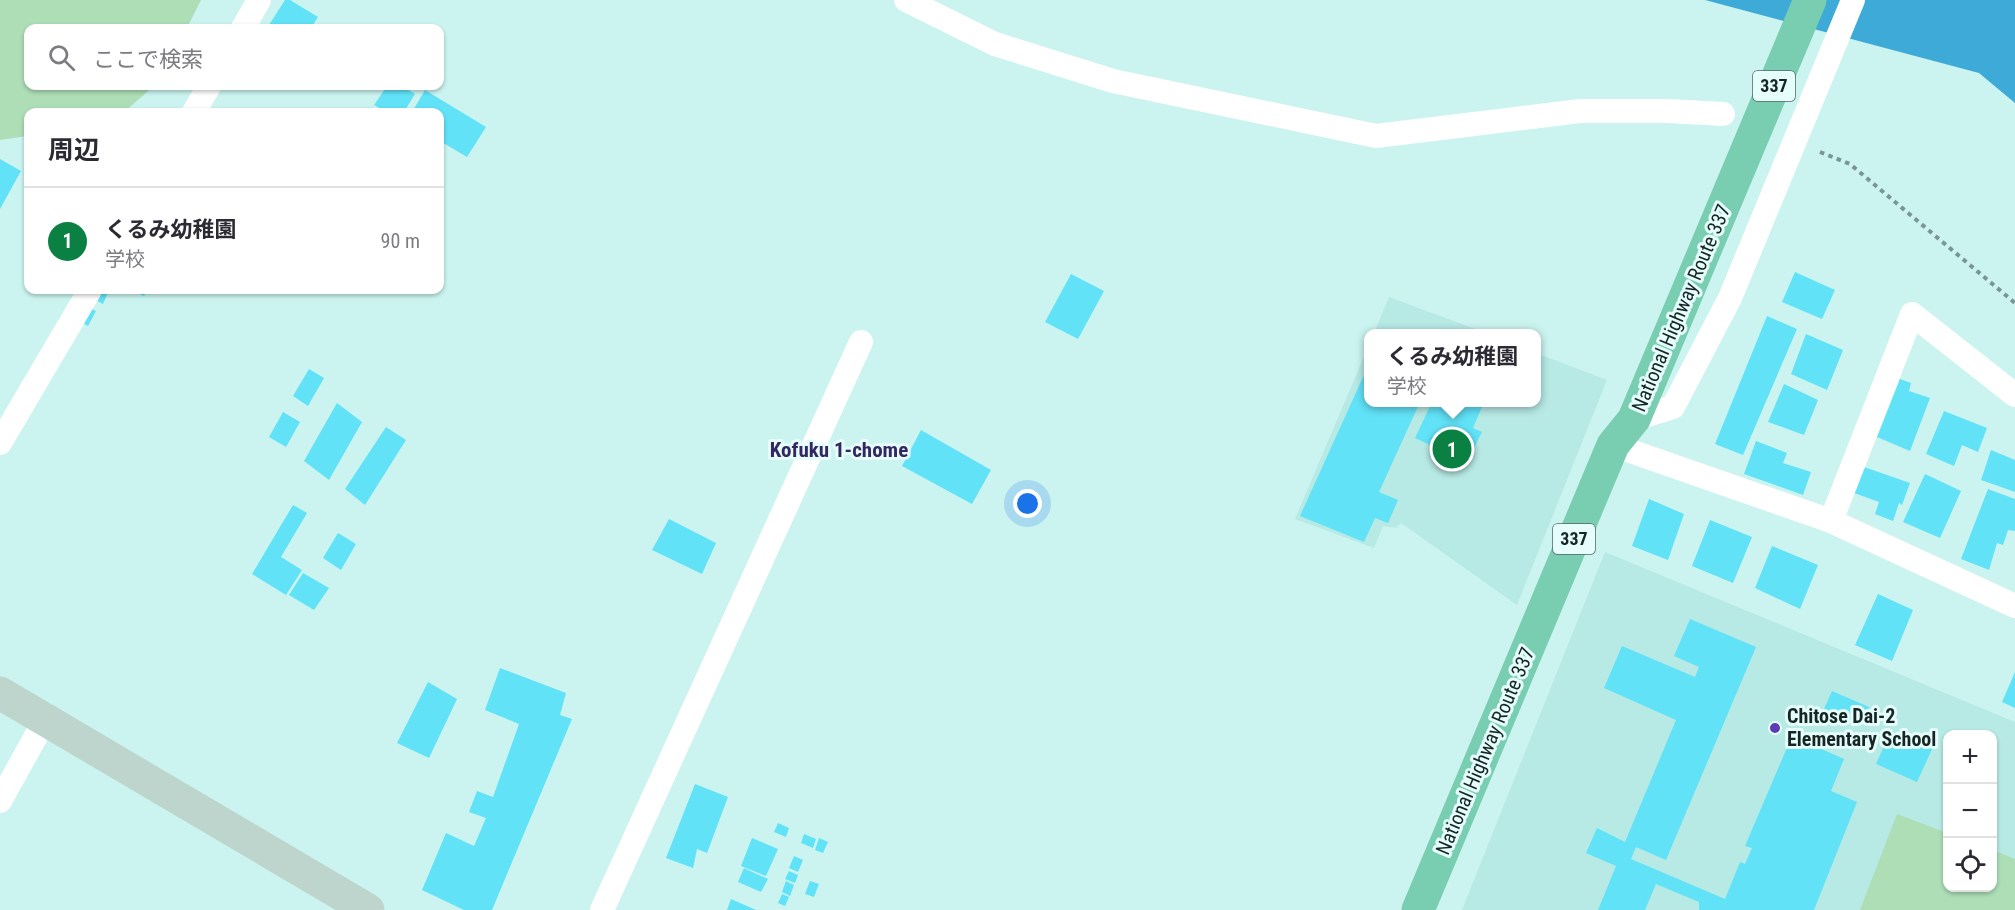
<!DOCTYPE html>
<html lang="ja">
<meta charset="utf-8">
<style>
body{margin:0;font-family:"Roboto Condensed","Noto Sans JP",sans-serif;background:#f7f7f7;color:#2b2b33}
.controls{position:absolute;right:18px;bottom:18px;display:grid;overflow:hidden;border-radius:12px;box-shadow:0 2px 4px #0004}
.controls button{width:54px;height:54px;display:grid;place-items:center;padding:0;border:0;border-bottom:2px solid #e1e1e2;background:#fff;color:#2b2b33;font:30px sans-serif}
.you{position:absolute;left:1028px;top:504px;width:21px;height:21px;margin:-15px;border:4px solid #fff;border-radius:50%;background:#1a73e8;box-shadow:0 0 0 9px #1a73e833}
.badge{display:grid;place-items:center;width:39px;height:39px;border-radius:50%;background:#0b8043;color:#fff;font-size:20px;font-weight:700}
.pin{position:absolute;translate:-50% -50%;border:3px solid #fff;box-shadow:0 2px 6px #0006}
.popup{position:absolute;left:1364px;top:329px;width:177px;height:78px;box-sizing:border-box;display:grid;place-content:center;border-radius:12px;background:#fff;filter:drop-shadow(0 2px 4px #0005);font-size:20px;white-space:nowrap;color:#7c7c81}
.popup b{font-size:22px;color:#2b2b33}
.popup::after{content:'';position:absolute;left:50%;top:100%;margin-left:-12px;border:12px solid transparent;border-top-color:#fff}
.list{margin:0;padding:0;list-style:none}
h2{display:flex;justify-content:space-between;align-items:center;height:78px;margin:0;padding:0 24px;font-size:26px}
h2 small{font-size:20px;font-weight:400;color:#7c7c81}
.list li{display:grid;grid-template-columns:39px 1fr auto;gap:18px;align-items:center;box-sizing:border-box;height:108px;padding:0 24px;border-top:2px solid #e1e1e2}
.list b{display:block;font-size:22px;white-space:nowrap}
.list p{margin:0;font-size:20px;white-space:nowrap;color:#7c7c81}
.list em{font-size:20px;font-style:normal;color:#7c7c81}
.icon{flex:none;width:33px;height:33px;fill:none;stroke:currentColor;stroke-width:2;stroke-linecap:round;stroke-linejoin:round}
.map{position:relative;flex:none;width:2015px;height:910px;overflow:hidden}
.search{position:absolute;background:#fff;box-shadow:0 2px 4px #0004;left:24px;top:24px;width:420px;height:66px;display:flex;align-items:center;gap:15px;box-sizing:border-box;padding:0 21px;border-radius:12px;color:#7c7c81;font-size:22px}
.panel{position:absolute;background:#fff;box-shadow:0 2px 4px #0004;left:24px;top:108px;width:420px;height:186px;border-radius:12px}
.map>svg:first-child{display:block}
.built{fill:#b7e9e5;fill-rule:evenodd}
.green{fill:#addeb6}
.water{fill:#3eaad7}
.building{fill:#61e2f7}
.lines{fill:none;stroke-linecap:round;stroke-linejoin:round}
.path{stroke:#799694;stroke-width:4;stroke-dasharray:4.5 4.5;stroke-linecap:butt}
.street{stroke:#fff;stroke-width:24}
.secondary{stroke:#bdd5cc;stroke-width:33}
.highway{stroke:#79cdb0;stroke-width:33}
.poi-dot{fill:#5a3bb3;stroke:#e5fdfb;stroke-width:2}
.labels{text-anchor:middle;stroke-width:6;stroke-linejoin:round;paint-order:stroke}
.shield{fill:#e5fdfb;stroke:#556665;stroke-width:1.5}
.shield-label{font-size:18px;font-weight:bold;fill:#172625}
.street-label{font-size:20px;fill:#172625;stroke:#e5fdfb}
.poi-label{font-size:20px;font-weight:bold;fill:#172625;stroke:#e5fdfb;text-anchor:start}
.neighbourhood-label{font-size:21px;font-weight:bold;fill:#342762;stroke:#e5fdfb}
</style>
<div class="map">
<svg width="2015" height="910" viewBox="0 0 2015 910">
<rect width="100%" height="100%" fill="#cbf4f0"/>
<g class="built">
<path d="M1389 297 1486 333H1374Z"/>
<path d="M1368 347V402H1536V353L1607 380 1517 605 1401 523 1396 528 1383 526 1374 548 1295 519Z"/>
<path d="M1605 552 2015 722V910H1462ZM1948 734H1992V888H1948Z"/>
</g>
<g class="green">
<path d="M0 0H201L187 28H28V86H154L124 112H28V136L0 140Z"/>
<path d="M1897 814 1947 833 1948 888H1992L1993 850 2015 859V910H1860Z"/>
</g>
<path class="water" d="M1705 0H2015V103L1979 73Z"/>
<g class="building">
<path d="M285 0H290L318 17 311 28H267Z"/>
<path d="M387 86H402L415 94 404 112H387L374 105Z"/>
<path d="M425 90 486 127 467 157 440 141V112H412Z"/>
<path d="M0 159 21 171 0 209Z"/>
<path d="M1795 272 1835 290 1822 319 1782 302Z"/>
<path d="M1071 274 1104 291 1078 339 1045 322Z"/>
<path d="M95 290H109L103 304 91 298Z"/>
<path d="M131 290H148L144 296Z"/>
<path d="M82 304 96 311 88 326 74 318Z"/>
<path d="M1767 316 1797 329 1743 455 1715 444Z"/>
<path d="M1806 334 1843 350 1827 390 1791 374Z"/>
<path d="M1368 366V402H1420L1379 492 1398 500 1388 523 1375 518 1364 542 1300 516Z"/>
<path d="M309 369 324 378 308 406 293 396Z"/>
<path d="M1900 379 1911 383 1909 391 1930 398 1910 451 1877 437Z"/>
<path d="M1784 384 1818 400 1804 435 1768 422Z"/>
<path d="M1432 402H1484L1473 428 1482 432 1467 462 1415 438Z"/>
<path d="M337 403 362 422 329 480 304 461Z"/>
<path d="M1944 411 1987 428 1978 452 1962 445 1954 466 1926 454Z"/>
<path d="M283 412 300 422 286 447 269 437Z"/>
<path d="M386 427 406 440 365 505 345 489Z"/>
<path d="M921 430 991 470 972 504 902 466Z"/>
<path d="M1756 441 1787 453 1783 463 1811 472 1803 495 1744 474Z"/>
<path d="M1991 450 2015 460V492L1981 480Z"/>
<path d="M1864 467 1910 483 1902 505 1899 503 1893 521 1875 514 1879 502 1854 493Z"/>
<path d="M1925 474 1961 491 1940 538 1903 522Z"/>
<path d="M1988 489 2015 499V531L2008 530 2003 545 1997 543 1989 570 1961 559Z"/>
<path d="M1649 499 1684 514 1668 560 1632 546Z"/>
<path d="M293 505 307 513 281 557 302 570 286 595 252 574Z"/>
<path d="M669 519 716 543 702 574 652 550Z"/>
<path d="M1710 520 1752 537 1733 583 1692 566Z"/>
<path d="M338 533 356 544 341 570 323 558Z"/>
<path d="M1772 546 1818 565 1800 609 1755 588Z"/>
<path d="M303 573 329 588 314 610 289 595Z"/>
<path d="M1878 594 1913 610 1892 661 1855 645Z"/>
<path d="M1690 619 1756 647 1666 860 1636 847 1631 859 1725 899 1740 862 1745 864 1752 848 1745 846 1792 736 1844 759 1831 791 1857 802 1814 910H1699V902L1656 884 1645 910H1598L1616 866 1586 853 1597 828 1625 842 1676 720 1604 688 1622 646 1695 677 1699 667 1674 656Z"/>
<path d="M500 668 566 693 560 715 572 719 492 910H464L422 890 446 833 474 846 486 818 469 812 477 791 493 797 519 724 485 710Z"/>
<path d="M2015 672V708L2002 702Z"/>
<path d="M428 682 457 699 429 758 397 743Z"/>
<path d="M1832 691 1869 707 1862 725 1824 709Z"/>
<path d="M1891 730 1932 749 1917 782 1876 764Z"/>
<path d="M695 784 728 797 707 853 697 849 693 868 666 858Z"/>
<path d="M778 823 789 828 786 837 774 832Z"/>
<path d="M804 834 816 839 813 848 801 843Z"/>
<path d="M752 838 778 849 766 876 741 866Z"/>
<path d="M819 838 828 842 823 853 815 850Z"/>
<path d="M794 856 803 860 798 872 789 868Z"/>
<path d="M744 868 768 879 761 892 738 882Z"/>
<path d="M789 871 798 875 795 883 785 879Z"/>
<path d="M786 881 794 885 790 896 782 892Z"/>
<path d="M810 881 819 884 814 897 805 894Z"/>
<path d="M782 894 789 897 785 906 778 903Z"/>
<path d="M731 899 756 910H727Z"/>
</g>
<g class="lines">
<path class="path" d="M1820 152 1850 164 2015 303"/>
<g class="street">
<path d="M906 0 995 44 1113 81 1376 136 1580 111H1668L1723 114"/>
<path d="M243 28 259 0"/>
<path d="M194 112 209 86"/>
<path d="M1634 419 1673 407 1730 298 1853 0"/>
<path d="M0 443 90 290"/>
<path d="M1613 445 1831 521 2015 606"/>
<path d="M1831 521 1912 314 2015 395"/>
<path d="M0 801 46 718"/>
<path d="M602 910 861 342"/>
</g>
<path class="secondary" d="M0 693 368 910"/>
<path class="highway" d="M1418 910 1613 445 1634 419 1810 0"/>
</g>
<circle class="poi-dot" cx="1775" cy="728" r="6"/>
<g class="labels">
<g class="shield">
<rect x="1753" y="71" width="42" height="30" rx="4.5"/>
<rect x="1553" y="524" width="42" height="30" rx="4.5"/>
</g>
<g class="shield-label">
<text x="1774" y="92">337</text>
<text x="1574" y="545">337</text>
</g>
<g class="street-label">
<text transform="translate(1681 308) rotate(-67)" y="7">National Highway Route 337</text>
<text transform="translate(1485 751) rotate(-67)" y="7">National Highway Route 337</text>
</g>
<g class="poi-label">
<text x="1787" y="723">Chitose Dai-2<tspan x="1787" dy="23">Elementary School</tspan></text>
</g>
<g class="neighbourhood-label">
<text x="839" y="457">Kofuku 1-chome</text>
</g>
</g>
</svg>
<div class="controls">
<button>+</button>
<button>−</button>
<button><svg class="icon" aria-label="locate" viewBox="0 0 24 24"><circle cx="12" cy="12" r="6"/><path d="M12 2v4M12 18v4M2 12h4M18 12h4"/></svg></button>
</div>
<div class="you"></div>
<div class="pin badge" style="left:1452px;top:449px">1</div>
<div class="popup"><b>くるみ幼稚園</b>学校</div>
<div class="search"><svg class="icon" aria-label="search" viewBox="0 0 24 24"><circle cx="10" cy="10" r="6"/><path d="M15 15l6 6"/></svg>ここで検索</div>
<section class="panel">
<h2>周辺<small></small></h2>
<ul class="list">
<li><span class="badge">1</span><div><b>くるみ幼稚園</b><p>学校</p></div><em>90 m</em></li>
</ul>
</section>
</div>
